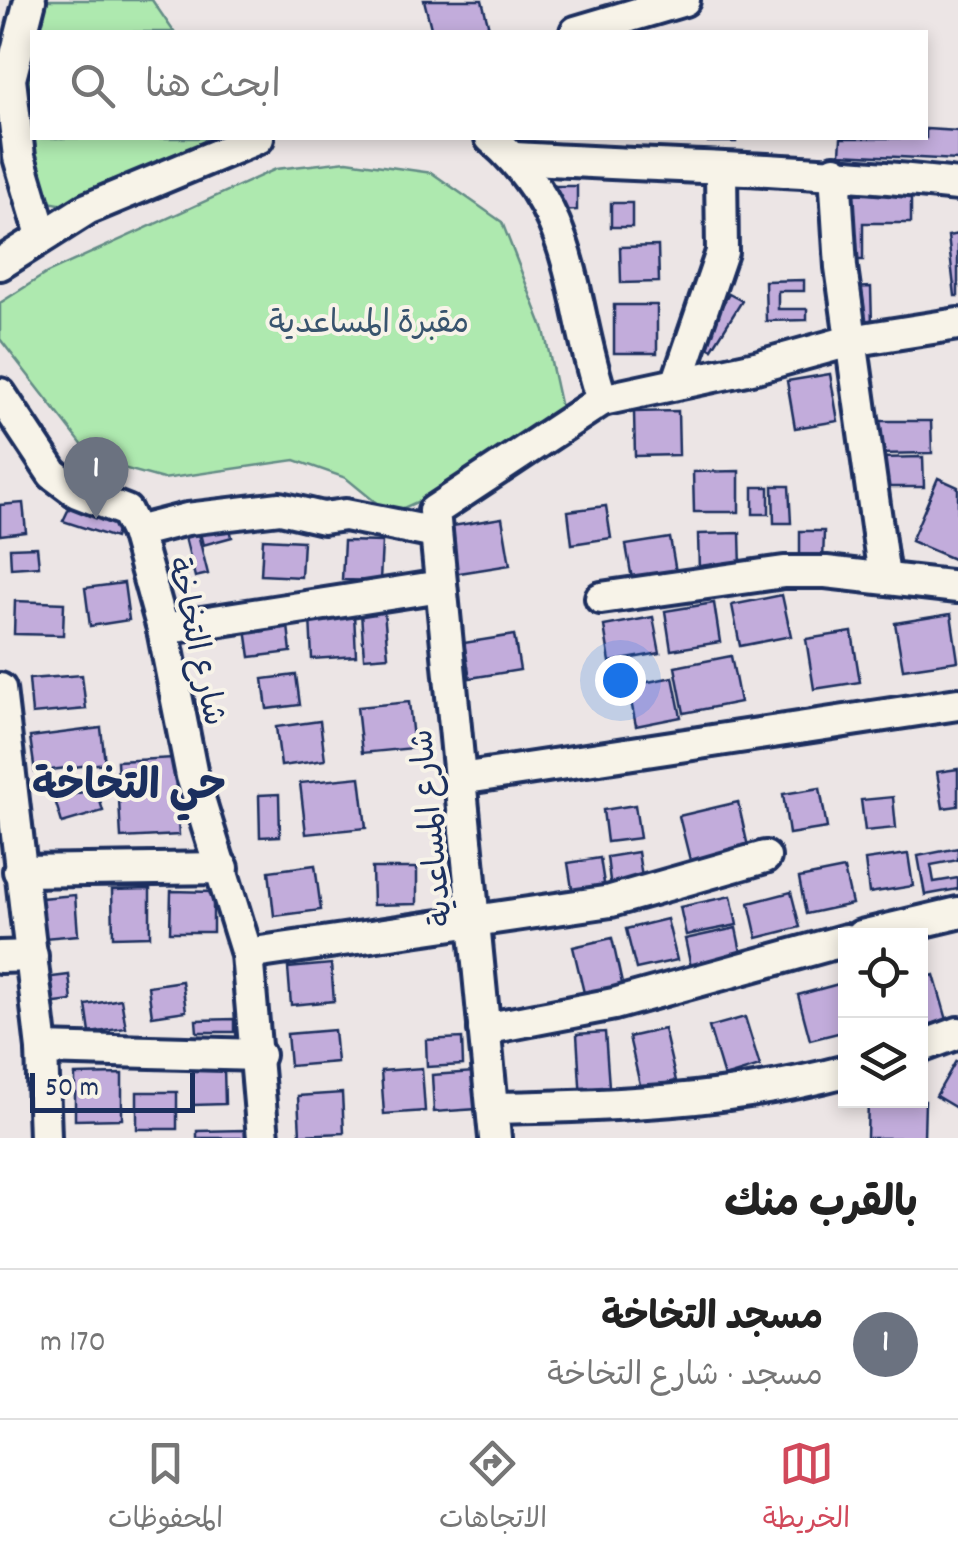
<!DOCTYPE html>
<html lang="ar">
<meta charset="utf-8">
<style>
body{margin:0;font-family:Dekko,"Playpen Sans Arabic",sans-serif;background:#f2f2f2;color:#222;direction:rtl}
.controls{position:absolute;right:30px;bottom:30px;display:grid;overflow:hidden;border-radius:0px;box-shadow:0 5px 15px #0003}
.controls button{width:90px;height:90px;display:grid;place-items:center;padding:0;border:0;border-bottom:2px solid #e0e0e0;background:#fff;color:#222;font:50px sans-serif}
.scale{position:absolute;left:30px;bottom:25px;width:165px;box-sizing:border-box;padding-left:10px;border:5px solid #1b2f5e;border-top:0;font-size:28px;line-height:35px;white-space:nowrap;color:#1b2f5e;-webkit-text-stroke:8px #f7f3e8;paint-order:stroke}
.you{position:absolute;left:620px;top:680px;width:35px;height:35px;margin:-25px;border:8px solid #fff;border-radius:50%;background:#1a73e8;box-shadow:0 0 0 15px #1a73e833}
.badge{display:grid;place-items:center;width:65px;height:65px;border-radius:50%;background:#d1495b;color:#fff;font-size:32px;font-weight:700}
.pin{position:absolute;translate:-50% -82px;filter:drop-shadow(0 2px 5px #0008)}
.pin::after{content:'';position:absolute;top:52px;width:35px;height:30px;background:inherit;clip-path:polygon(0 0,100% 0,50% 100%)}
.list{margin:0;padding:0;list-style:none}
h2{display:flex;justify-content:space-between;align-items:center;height:130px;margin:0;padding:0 40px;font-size:42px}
h2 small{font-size:32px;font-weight:400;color:#767676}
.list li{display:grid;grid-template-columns:65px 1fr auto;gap:30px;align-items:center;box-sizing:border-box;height:150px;padding:0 40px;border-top:2px solid #e0e0e0}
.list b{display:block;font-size:38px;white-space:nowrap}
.list p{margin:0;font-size:32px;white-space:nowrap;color:#767676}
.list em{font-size:32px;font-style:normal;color:#767676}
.icon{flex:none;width:55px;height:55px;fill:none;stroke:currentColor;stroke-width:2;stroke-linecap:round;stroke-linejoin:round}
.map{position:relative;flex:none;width:958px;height:1138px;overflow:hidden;direction:ltr}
.search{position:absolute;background:#fff;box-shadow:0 5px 15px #0003;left:30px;right:30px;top:30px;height:110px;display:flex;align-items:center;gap:25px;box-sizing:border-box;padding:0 35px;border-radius:0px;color:#767676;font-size:38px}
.sheet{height:280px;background:#fff}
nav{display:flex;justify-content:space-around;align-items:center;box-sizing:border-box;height:140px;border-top:2px solid #e0e0e0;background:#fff;font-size:28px;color:#767676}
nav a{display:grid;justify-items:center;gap:5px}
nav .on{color:#d1495b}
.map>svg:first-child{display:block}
.green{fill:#aee9af;stroke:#648c86;stroke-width:2.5}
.building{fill:#c2acdb;stroke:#1b2f5e;stroke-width:2.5}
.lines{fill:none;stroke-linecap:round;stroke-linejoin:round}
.minor-casing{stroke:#1b2f5e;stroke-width:38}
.minor{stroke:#f7f3e8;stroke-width:30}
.labels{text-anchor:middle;stroke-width:8;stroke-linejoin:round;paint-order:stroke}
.park-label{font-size:32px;fill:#38546e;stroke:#f7f3e8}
.street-label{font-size:32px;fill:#1b2f5e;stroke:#f7f3e8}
.district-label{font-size:42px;font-weight:bold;fill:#1b2f5e;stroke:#f7f3e8}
</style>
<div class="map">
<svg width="958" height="1138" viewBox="0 0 958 1138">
<rect width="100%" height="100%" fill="#ece5e5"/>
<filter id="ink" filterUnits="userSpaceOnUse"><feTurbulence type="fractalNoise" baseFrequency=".01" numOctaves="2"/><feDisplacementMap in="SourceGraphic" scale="20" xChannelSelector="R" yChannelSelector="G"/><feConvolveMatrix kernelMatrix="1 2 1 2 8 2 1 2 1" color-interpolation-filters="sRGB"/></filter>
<g filter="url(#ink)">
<g class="green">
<path d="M12 0H152L174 32H32V138H205V165L97 211 43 201 11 87 21 50Z"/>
<path d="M347 161 432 173 502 222 544 330 561 408 464 481 390 514 346 478 295 460 163 479 94 460 0 339V303L47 273 276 169Z"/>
</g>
<g class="building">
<path d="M424 0H482L489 28 432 32Z"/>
<path d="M926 129 958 131V160L840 154 841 138H926Z"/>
<rect x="708" y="138" width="28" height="4"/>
<path d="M556 186H577V210L556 211Z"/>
<path d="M911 193V223H863V260H843L842 194Z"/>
<rect x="611" y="203" width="21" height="24"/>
<path d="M958 234V296H955L948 236Z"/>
<path d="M658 246 659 282 621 283 620 247Z"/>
<path d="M804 280V291H778V309H807V320L766 321 765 281Z"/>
<path d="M871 287 872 325 852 326 851 288Z"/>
<path d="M729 294 742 301 712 349 699 342Z"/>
<rect x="614" y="305" width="43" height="48"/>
<path d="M830 374 838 421 795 428 787 381Z"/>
<path d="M678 411 679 455 635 456 634 412Z"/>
<path d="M876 421H931L932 453 876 454Z"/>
<path d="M923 457 924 487H878V458Z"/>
<path d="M739 471V512H694L693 472Z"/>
<path d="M938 478 958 487V561L911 541Z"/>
<path d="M773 486H789L791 523H774Z"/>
<rect x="753" y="487" width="16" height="27"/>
<path d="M75 496 123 513 115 538 63 521Z"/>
<path d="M23 503 26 532 0 535V505Z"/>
<path d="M606 506 611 538 572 544 568 511Z"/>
<path d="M502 518 510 565 453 574 446 527Z"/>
<path d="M229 524 232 537 203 545 200 533Z"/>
<path d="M800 531H824L823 563 800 562Z"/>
<path d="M740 533 741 570 699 571 698 534Z"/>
<path d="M198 534 208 574 195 577 185 537Z"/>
<path d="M670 538 676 572 632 579 626 545Z"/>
<path d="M263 539 303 541 301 577 261 575Z"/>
<path d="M344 541 382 542 380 581 342 580Z"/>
<path d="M37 547 39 566 11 568 10 548Z"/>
<path d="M124 583 129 620 90 626 85 588Z"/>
<path d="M782 595 791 636 740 646 732 605Z"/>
<path d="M15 601 64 603 63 635 14 634Z"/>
<path d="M714 603 720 642 671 650 665 611Z"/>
<path d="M384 611 388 656 364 658 361 612Z"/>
<path d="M354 613 356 656 312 659 310 616Z"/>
<path d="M951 614 958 661 903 669 895 623Z"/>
<path d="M287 617 291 652 250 657 245 622Z"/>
<path d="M653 617 660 653 610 662 604 626Z"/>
<path d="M852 632 860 682 814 689 806 639Z"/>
<path d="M514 635 520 670 470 678 464 643Z"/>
<path d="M731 656 740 702 684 713 675 667Z"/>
<path d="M82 675 86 709 32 714 29 679Z"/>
<path d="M296 675 300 705 267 709 263 679Z"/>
<path d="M673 677 681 717 636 726 628 686Z"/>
<path d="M409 702 414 748 362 753 357 707Z"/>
<path d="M320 721 325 760 281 766 276 727Z"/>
<path d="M101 728 105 763 35 772 30 737Z"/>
<path d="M174 758 179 835 121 838 117 761Z"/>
<path d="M958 769V806L943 808 937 772Z"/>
<path d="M360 777 366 828 306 834 300 783Z"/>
<path d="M96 788 103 811 62 823 55 800Z"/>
<path d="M820 788 827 828 789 834 783 794Z"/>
<path d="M279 794 280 836 260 837 259 795Z"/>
<path d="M893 797 896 828 865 831 861 800Z"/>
<path d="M738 802 749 851 691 864 679 816Z"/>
<path d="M635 805 640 838 607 842 603 810Z"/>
<path d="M958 848V860L931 865 934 882 958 878V889L925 895 918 856Z"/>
<path d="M638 852 643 884 611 889 607 857Z"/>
<path d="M908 854 913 886 869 893 865 860Z"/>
<path d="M600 858 605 890 573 895 568 863Z"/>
<path d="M315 865 321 910 274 916 269 871Z"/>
<path d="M372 868H417V904L373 905Z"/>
<path d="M844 869 852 904 806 914 799 878Z"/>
<path d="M150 889V936L113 937 112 890Z"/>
<path d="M171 891 213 892V932H170Z"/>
<path d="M791 892 800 927 757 938 749 903Z"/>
<path d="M75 895 78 935 44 938 41 898Z"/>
<path d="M731 896 737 925 686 935 680 907Z"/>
<path d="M667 919 677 960 636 969 626 929Z"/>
<path d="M736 928 742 957 691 967 685 939Z"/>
<path d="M612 938 623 988 585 997 573 947Z"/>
<path d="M331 964 334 1001 291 1005 288 968Z"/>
<path d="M69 975 72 1001 47 1004 44 978Z"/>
<path d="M934 975 947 1020 920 1027V979Z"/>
<path d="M182 981 186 1011 152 1016 148 986Z"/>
<path d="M846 982V1031L810 1040 798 995Z"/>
<path d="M121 999 126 1028 90 1033 86 1005Z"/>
<path d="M745 1017 760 1066 724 1077 709 1027Z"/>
<path d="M234 1019V1032H197L196 1020Z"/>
<path d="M664 1029 676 1081 641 1089 629 1037Z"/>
<path d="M334 1030 337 1062 290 1066 287 1034Z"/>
<path d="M605 1032 610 1100 581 1101 577 1034Z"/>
<path d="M462 1038 463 1065 427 1067 426 1040Z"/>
<path d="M956 1061 958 1062V1109L936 1096Z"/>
<path d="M224 1068 225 1104 193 1105 192 1069Z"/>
<path d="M422 1068 425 1111 384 1114 381 1071Z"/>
<path d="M474 1072 477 1109 434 1112 432 1075Z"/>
<path d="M122 1074V1119L75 1120V1075Z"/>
<rect x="137" y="1092" width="40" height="37"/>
<path d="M342 1093 344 1133 300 1135 298 1096Z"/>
<path d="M868 1100 925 1101 924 1138H867Z"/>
<path d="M245 1130V1138H197V1131Z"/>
</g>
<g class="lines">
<defs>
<g id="minor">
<path d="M30 0 10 79 19 157 42 235"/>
<path d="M576 32 684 0"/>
<path d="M491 138C580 215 568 299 602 400L756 367 850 341 958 324"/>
<path d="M515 158C663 167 811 168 958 185"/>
<path d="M835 171 841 267 884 577"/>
<path d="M0 264 87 209 258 138"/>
<path d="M678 381 722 252 721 171"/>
<path d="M0 394 53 474 77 492 126 511 136 532 163 629 192 776 247 954 263 1138"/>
<path d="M136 532 187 519 280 508 323 518 345 515 436 533"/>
<path d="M601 598 784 572H826L958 587"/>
<path d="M163 629 441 586"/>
<path d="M0 689 42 1049 45 1138"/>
<path d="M460 779 958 704"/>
<path d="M19 871 223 868"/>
<path d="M861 936 958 913"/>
<path d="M247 954 611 901 765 857"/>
<path d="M0 957 32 956"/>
<path d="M484 1029 614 1004 846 940"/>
<path d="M920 1047 958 1033"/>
<path d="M42 1049 259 1055"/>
<path d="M492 1108C612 1106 729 1102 846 1071"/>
<path d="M495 1138 434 511 602 400"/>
</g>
</defs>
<use href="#minor" class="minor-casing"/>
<use href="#minor" class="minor"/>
</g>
</g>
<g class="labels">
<g class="park-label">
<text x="369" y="332">مقبرة المساعدية</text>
</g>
<g class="street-label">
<text transform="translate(198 641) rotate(77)" y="11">شارع التخاخة</text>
<text transform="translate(430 828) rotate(-96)" y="11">شارع المساعدية</text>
</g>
<g class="district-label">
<text x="129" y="798">حي التخاخة</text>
</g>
</g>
</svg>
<div class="controls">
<button><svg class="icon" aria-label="locate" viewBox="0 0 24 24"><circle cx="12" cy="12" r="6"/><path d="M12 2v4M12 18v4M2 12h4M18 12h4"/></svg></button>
<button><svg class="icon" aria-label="layers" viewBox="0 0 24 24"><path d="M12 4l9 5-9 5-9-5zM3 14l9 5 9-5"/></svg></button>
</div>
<div class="scale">50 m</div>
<div class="you"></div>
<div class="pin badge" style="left:96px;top:519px;background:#6b7280">1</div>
<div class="search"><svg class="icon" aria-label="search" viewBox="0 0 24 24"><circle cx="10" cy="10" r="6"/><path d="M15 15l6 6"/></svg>ابحث هنا</div>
</div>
<section class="sheet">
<h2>بالقرب منك<small></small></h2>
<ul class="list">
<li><span class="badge" style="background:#6b7280">1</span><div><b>مسجد التخاخة</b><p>مسجد · شارع التخاخة</p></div><em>170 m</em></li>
</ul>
</section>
<nav>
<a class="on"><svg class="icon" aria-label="map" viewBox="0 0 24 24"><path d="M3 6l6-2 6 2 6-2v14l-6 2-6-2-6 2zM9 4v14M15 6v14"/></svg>الخريطة</a>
<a><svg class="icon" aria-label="directions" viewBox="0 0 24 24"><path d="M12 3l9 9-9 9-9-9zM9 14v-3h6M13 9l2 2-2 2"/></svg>الاتجاهات</a>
<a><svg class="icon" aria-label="saved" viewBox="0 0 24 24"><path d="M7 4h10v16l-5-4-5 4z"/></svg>المحفوظات</a>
</nav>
